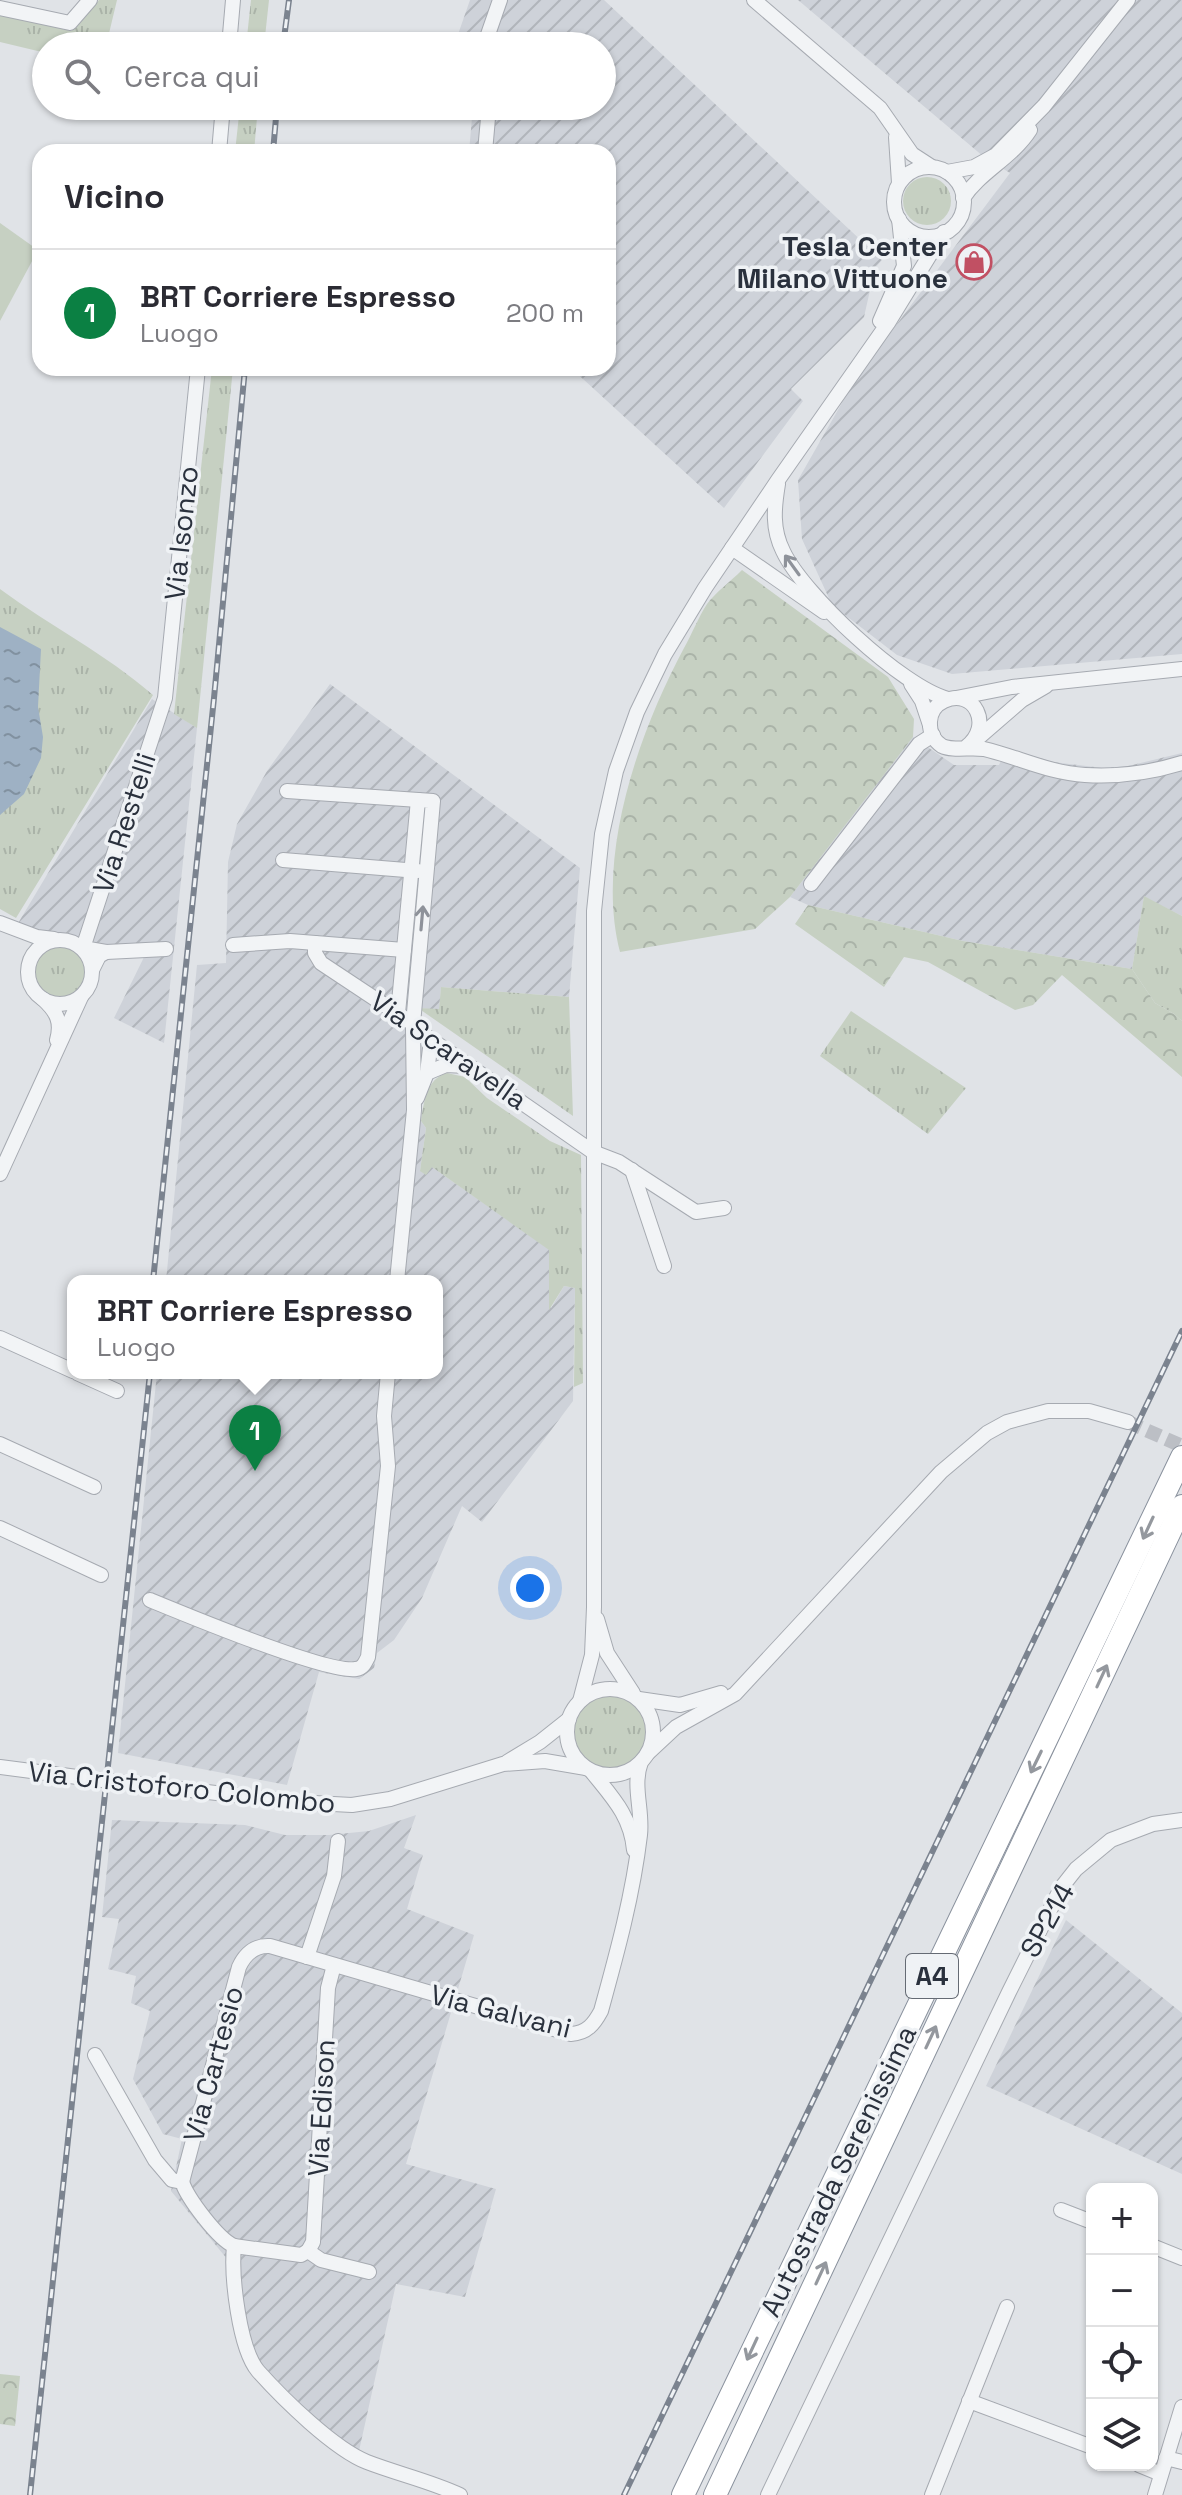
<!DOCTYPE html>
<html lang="it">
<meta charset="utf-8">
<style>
body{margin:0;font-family:"Space Grotesk",sans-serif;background:#f2f2f3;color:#2b2b33}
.controls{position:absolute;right:24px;bottom:24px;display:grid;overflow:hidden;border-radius:16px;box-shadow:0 2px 6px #0004}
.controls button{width:72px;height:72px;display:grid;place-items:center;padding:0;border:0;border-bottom:2px solid #e1e1e2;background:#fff;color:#2b2b33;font:40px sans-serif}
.you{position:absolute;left:530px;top:1588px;width:28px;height:28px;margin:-20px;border:6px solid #fff;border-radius:50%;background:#1a73e8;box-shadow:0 0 0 12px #1a73e833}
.badge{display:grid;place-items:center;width:52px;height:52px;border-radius:50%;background:#0b8043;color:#fff;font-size:26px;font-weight:700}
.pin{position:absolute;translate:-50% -66px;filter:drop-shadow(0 2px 4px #0008)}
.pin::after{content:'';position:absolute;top:42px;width:28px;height:24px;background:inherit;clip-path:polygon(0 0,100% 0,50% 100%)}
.popup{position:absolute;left:67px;top:1275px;width:376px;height:104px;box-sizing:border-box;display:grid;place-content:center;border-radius:16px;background:#fff;filter:drop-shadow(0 2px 6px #0005);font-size:26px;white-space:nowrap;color:#7c7c81}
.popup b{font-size:30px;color:#2b2b33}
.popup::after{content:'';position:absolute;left:50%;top:100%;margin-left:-16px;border:16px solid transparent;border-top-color:#fff}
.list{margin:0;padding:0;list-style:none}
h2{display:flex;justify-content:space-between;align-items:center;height:104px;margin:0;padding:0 32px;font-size:34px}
h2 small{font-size:26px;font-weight:400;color:#7c7c81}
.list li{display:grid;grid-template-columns:52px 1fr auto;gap:24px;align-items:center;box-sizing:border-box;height:128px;padding:0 32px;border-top:2px solid #e1e1e2}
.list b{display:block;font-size:30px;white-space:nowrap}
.list p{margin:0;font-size:26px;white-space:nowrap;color:#7c7c81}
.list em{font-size:26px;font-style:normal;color:#7c7c81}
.icon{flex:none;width:44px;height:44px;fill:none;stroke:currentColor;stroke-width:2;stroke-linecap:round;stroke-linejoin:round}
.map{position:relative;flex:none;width:1182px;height:2495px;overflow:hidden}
.search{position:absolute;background:#fff;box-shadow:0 2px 6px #0004;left:32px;top:32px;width:584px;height:88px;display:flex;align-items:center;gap:20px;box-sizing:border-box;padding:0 28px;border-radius:44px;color:#7c7c81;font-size:30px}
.panel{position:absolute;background:#fff;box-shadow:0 2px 6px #0004;left:32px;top:144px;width:584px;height:232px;border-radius:24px}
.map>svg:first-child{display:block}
.industrial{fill:url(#industrial-furrows)}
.grass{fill:url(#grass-tufts)}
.forest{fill:url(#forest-crowns)}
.green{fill:#c6d0c2}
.water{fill:url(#water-ripples)}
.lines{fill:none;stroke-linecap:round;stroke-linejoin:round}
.minor-tunnel{stroke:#bcbfc5;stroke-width:14;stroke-dasharray:14 7;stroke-linecap:butt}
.minor-casing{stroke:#a6aab1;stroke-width:16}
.highway-casing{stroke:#89919d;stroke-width:24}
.minor{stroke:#f2f4f6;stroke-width:14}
.highway{stroke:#fff;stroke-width:22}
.rail-casing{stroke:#7b838f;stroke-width:6}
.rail{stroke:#eff2f5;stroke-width:3;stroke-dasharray:9;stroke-linecap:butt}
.minor-bridge-casing{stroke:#a6aab1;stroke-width:16;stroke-linecap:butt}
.minor-bridge{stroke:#f2f4f6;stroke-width:14}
.oneway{stroke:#8e929a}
.oneway2{stroke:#94989e}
.labels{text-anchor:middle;stroke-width:7;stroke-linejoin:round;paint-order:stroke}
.shield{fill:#eff2f5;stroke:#656b74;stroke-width:2}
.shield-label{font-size:26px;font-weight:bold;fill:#2a313d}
.poi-label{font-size:28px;font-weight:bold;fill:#2a313d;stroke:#eff2f5;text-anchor:end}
.street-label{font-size:28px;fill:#2a313d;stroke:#eff2f5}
</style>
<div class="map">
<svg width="1182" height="2495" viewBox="0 0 1182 2495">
<defs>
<pattern id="industrial-furrows" width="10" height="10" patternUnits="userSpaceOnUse" patternTransform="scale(2)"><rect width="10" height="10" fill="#ced2d9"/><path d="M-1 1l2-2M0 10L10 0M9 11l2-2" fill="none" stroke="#b1b5bb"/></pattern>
<pattern id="grass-tufts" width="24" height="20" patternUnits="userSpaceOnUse" patternTransform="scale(2)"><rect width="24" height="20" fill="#c6d0c2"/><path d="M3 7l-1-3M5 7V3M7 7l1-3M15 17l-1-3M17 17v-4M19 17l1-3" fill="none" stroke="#aab3a8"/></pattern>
<pattern id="forest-crowns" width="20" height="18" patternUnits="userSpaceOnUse" patternTransform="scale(2)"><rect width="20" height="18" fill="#c6d0c2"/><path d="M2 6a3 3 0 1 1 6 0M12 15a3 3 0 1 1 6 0" fill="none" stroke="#aab3a8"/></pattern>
<pattern id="water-ripples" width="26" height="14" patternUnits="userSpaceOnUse" patternTransform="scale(2)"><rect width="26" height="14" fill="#9eb1c4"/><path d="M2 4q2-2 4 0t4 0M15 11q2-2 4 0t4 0" fill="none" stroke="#8191a0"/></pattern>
</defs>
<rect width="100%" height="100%" fill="#e0e3e7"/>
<g class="industrial">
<path d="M470 0H604L882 260 875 268 864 317 791 389 803 401 724 508 571 368H608V152H469L473 106H602V46H457L455 43Z"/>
<path d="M798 0H1182V654L952 674 897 655 832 605 802 539 798 480 855 380 1010 173 984 157Z"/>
<path d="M330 684 580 868 569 997 441 987 439 1010 419 1008V1020L427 1029 421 1121 426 1128 420 1171 432 1167 550 1250 551 1308 564 1286 575 1288 573 1401 482 1522 462 1506 422 1598 394 1640 377 1653 374 1668 359 1679 319 1672 287 1785 118 1753 157 1373H437V1281H166L197 965 226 963 228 862 237 824 267 771Z"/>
<path d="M152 699 197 728 164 1043 114 1018 149 947 88 945 76 936 40 932 17 925Z"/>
<path d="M913 737 954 765H999L1007 748 1053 762 1103 768 1128 766 1182 753V916L1144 897 1132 969 963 941 808 905 790 897Z"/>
<path d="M416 1815 404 1848 423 1855 407 1909 474 1935 406 2164 496 2189 465 2297 396 2284 359 2451 351 2450 280 2390 250 2354 237 2271 171 2191 182 2139 163 2134 133 2079 150 2011 131 2003 136 1976 108 1969 119 1919 102 1917 112 1820 245 1825 285 1835H329L369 1831Z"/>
<path d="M1066 1920 1182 2013V2174L986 2086Z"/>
</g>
<g class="grass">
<path d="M99 0H117L106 46H46V53L0 42V14L71 31Z"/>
<path d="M251 0H269L264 46H246Z"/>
<path d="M240 106H258L254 152H235Z"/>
<circle cx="927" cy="201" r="24"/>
<path d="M212 368H233L197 728 174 714Z"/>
<path d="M0 589C50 626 106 654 153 695L16 918 0 909Z"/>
<path d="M1144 896 1182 916V1021L1174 1014 1155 1003 1132 969Z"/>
<circle cx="60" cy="972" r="26"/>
<path d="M441 987 569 997 573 1116 418 1008 439 1009Z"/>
<path d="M851 1011 966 1088 928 1134 820 1056Z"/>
<path d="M447 1073 465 1077 487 1098 550 1141 581 1155 583 1383 574 1387 575 1288 564 1286 549 1310V1250L432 1167 426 1175 420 1171 426 1128 421 1121C424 1102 426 1079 447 1073Z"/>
<circle cx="610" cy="1733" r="37"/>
</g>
<g class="forest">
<path d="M742 570 888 677 914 719 913 737 790 897 755 929 620 952C595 856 639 732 684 648 692 634 698 618 707 604 716 592 731 581 742 570Z"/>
<path d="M808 905 963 941 1132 969 1155 1003 1174 1014 1182 1021V1077L1062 975 1033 1005 1015 1010 928 962 904 957 884 987 795 924Z"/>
<path d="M0 2374 20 2376 15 2426 0 2424Z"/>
</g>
<path class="green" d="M0 223 38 250 0 321Z"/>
<path class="water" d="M0 627 41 649 38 707 43 737 41 758 24 794 0 815Z"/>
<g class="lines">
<path class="minor-tunnel" d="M1128 1422 1182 1446"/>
<defs>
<g id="minor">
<path d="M754 0 880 108 912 154 932 167"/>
<path d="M0 8 70 23 90 0"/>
<path d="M229 46 233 0"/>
<path d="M484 46 500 0"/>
<path d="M896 137 899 183"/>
<path d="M219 152 223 106"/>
<path d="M485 152 488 118 493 106"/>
<circle cx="929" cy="202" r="35"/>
<path d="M947 172 974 167 996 155 1044 106 1128 0"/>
<path d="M963 198C981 171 1012 158 1030 130"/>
<path d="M880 321 904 266 899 219"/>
<path d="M778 484C774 508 772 529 783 551 803 594 902 687 948 699"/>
<path d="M732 548 824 612"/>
<path d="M911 684 922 701 930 725"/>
<path d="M956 698 1012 687 1182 669"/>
<path d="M977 739 1022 700 1046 686"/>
<path d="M966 747C994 726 974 687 944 701 926 709 925 735 942 746 952 751 971 747 984 749 1018 757 1049 773 1085 775 1118 777 1150 773 1182 763"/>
<path d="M287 791 433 801 413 1024"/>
<path d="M283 860 418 871"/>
<path d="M811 884 919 744 933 735"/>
<path d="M0 923 37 937 54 939"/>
<circle cx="60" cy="972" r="32"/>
<path d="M315 943V953L321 963 413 1024V1027L593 1152 619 1162 696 1212 724 1208"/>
<path d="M233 945 290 941 404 950"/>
<path d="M106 952 166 949"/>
<path d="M93 968 99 956 106 952 83 948 165 698 198 368"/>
<path d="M43 999C57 1012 62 1022 57 1040"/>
<path d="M398 1013 418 800"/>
<path d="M427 1073 431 1040"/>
<path d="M417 1098 427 1073 446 1065 466 1066"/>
<path d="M632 1170 664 1266"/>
<path d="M0 1174 81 997"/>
<path d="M397 1281 414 1110 413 1027"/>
<path d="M0 1338 73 1371"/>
<path d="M77 1373 117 1391"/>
<path d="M0 1444 94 1487"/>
<path d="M0 1528 101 1575"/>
<path d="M150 1600C184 1614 328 1674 356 1669 363 1668 365 1663 368 1657L388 1466 384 1416 388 1373"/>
<path d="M597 1619 607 1653 633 1693"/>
<circle cx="610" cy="1732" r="43"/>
<path d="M639 1699 680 1705 721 1693"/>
<path d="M580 1701 592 1655 594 1607V911L602 834 616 771 637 712 665 654 705 588 778 480 888 323 944 232"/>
<path d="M647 1754 676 1727 735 1694 941 1472 987 1433 1007 1422 1048 1411H1089L1128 1422"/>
<path d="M507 1762 540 1742 569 1719"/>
<path d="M0 1767 85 1778"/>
<path d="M592 1772C612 1797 631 1816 634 1850"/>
<path d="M128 1783 295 1802 352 1805 390 1799 503 1764 545 1761 586 1768"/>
<path d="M307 1957 334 1876 338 1841"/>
<path d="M95 2055 155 2160 172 2180 182 2182C188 2199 218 2239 234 2246 231 2276 239 2348 258 2371 283 2399 334 2449 367 2462 398 2474 430 2481 460 2495"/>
<path d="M182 2182 239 1967C245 1954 255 1945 270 1946L571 2034C587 2033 594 2024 601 2011 617 1953 633 1895 640 1835 643 1810 632 1786 641 1762"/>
<path d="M1061 2210 1092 2222"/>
<path d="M234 2246 301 2255 308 2251 321 2260 369 2272"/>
<path d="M1152 2246 1182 2258"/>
<path d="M308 2251 313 2242 328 1988 334 1965"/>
<path d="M969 2401 1092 2447"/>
<path d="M1166 2458 1182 2462"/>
<path d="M1139 2465 1161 2474"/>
<path d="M768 2495 1009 1992 1061 1888 1076 1869 1111 1840 1153 1824 1182 1820"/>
<path d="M932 2495 1007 2307"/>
<path d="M1155 2495 1182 2407"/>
</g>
<g id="highway">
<path d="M683 2495 1182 1457"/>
<path d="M715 2495 1182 1506"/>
</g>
</defs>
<use href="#minor" class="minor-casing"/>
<use href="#highway" class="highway-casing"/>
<use href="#minor" class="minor"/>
<use href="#highway" class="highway"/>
<defs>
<g id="rail">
<path d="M283 46 289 0"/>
<path d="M273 152 277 106"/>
<path d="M153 1281 214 698 245 368"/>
<path d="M30 2495 150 1373"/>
<path d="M624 2495 1182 1331"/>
</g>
</defs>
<use href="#rail" class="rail-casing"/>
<use href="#rail" class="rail"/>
<defs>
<path id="minor-bridge" d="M85 1778 128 1783"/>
</defs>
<use href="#minor-bridge" class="minor-bridge-casing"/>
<use href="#minor-bridge" class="minor-bridge"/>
</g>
<defs><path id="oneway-shaft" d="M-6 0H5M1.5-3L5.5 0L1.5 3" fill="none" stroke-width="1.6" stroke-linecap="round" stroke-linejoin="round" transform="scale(2)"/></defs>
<g class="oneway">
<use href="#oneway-shaft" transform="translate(792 565) rotate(-126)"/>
<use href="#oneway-shaft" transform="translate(422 918) rotate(-85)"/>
</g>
<g class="oneway2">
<use href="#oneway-shaft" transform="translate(1148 1528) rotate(115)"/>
<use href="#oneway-shaft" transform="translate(1102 1676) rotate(-65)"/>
<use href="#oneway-shaft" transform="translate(1036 1762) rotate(116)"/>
<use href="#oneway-shaft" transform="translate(931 2037) rotate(-65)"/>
<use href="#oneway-shaft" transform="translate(821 2273) rotate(-65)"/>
<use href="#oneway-shaft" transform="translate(752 2349) rotate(115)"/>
</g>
<defs>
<symbol id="shop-ring" viewBox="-11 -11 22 22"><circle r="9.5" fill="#eff2f5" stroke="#c15063" stroke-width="1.5"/><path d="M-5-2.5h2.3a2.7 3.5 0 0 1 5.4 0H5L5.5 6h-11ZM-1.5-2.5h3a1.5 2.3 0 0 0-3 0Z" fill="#c15063"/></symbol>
</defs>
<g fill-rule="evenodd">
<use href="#shop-ring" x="954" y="242" width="40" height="40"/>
</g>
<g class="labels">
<rect class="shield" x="906" y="1954" width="52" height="44" rx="6"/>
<g class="shield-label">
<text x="932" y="1985">A4</text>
</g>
<g class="poi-label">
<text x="948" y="256">Tesla Center<tspan x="948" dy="32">Milano Vittuone</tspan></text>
</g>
<g class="street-label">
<text transform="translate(181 533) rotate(-84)" y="10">Via Isonzo</text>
<text transform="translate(124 823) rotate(-72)" y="10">Via Restelli</text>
<text transform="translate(449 1050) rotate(35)" y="10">Via Scaravella</text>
<text transform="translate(182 1787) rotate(6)" y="10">Via Cristoforo Colombo</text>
<text transform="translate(1047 1920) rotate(-61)" y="10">SP214</text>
<text transform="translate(501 2011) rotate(14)" y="10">Via Galvani</text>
<text transform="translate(213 2064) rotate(-75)" y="10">Via Cartesio</text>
<text transform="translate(321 2108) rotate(-87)" y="10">Via Edison</text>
<text transform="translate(838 2171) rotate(-64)" y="10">Autostrada Serenissima</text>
</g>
</g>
</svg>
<div class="controls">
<button>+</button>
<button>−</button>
<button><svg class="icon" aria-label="locate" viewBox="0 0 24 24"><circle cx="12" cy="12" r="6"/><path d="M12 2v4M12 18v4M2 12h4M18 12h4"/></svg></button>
<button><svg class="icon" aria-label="layers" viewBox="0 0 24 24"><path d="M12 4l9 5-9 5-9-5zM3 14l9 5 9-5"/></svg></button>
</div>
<div class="you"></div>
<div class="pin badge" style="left:255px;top:1471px">1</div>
<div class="popup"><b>BRT Corriere Espresso</b>Luogo</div>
<div class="search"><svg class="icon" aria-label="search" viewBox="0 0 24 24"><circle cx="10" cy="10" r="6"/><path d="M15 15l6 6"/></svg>Cerca qui</div>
<section class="panel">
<h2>Vicino<small></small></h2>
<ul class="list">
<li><span class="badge">1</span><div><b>BRT Corriere Espresso</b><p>Luogo</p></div><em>200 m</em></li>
</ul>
</section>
</div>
